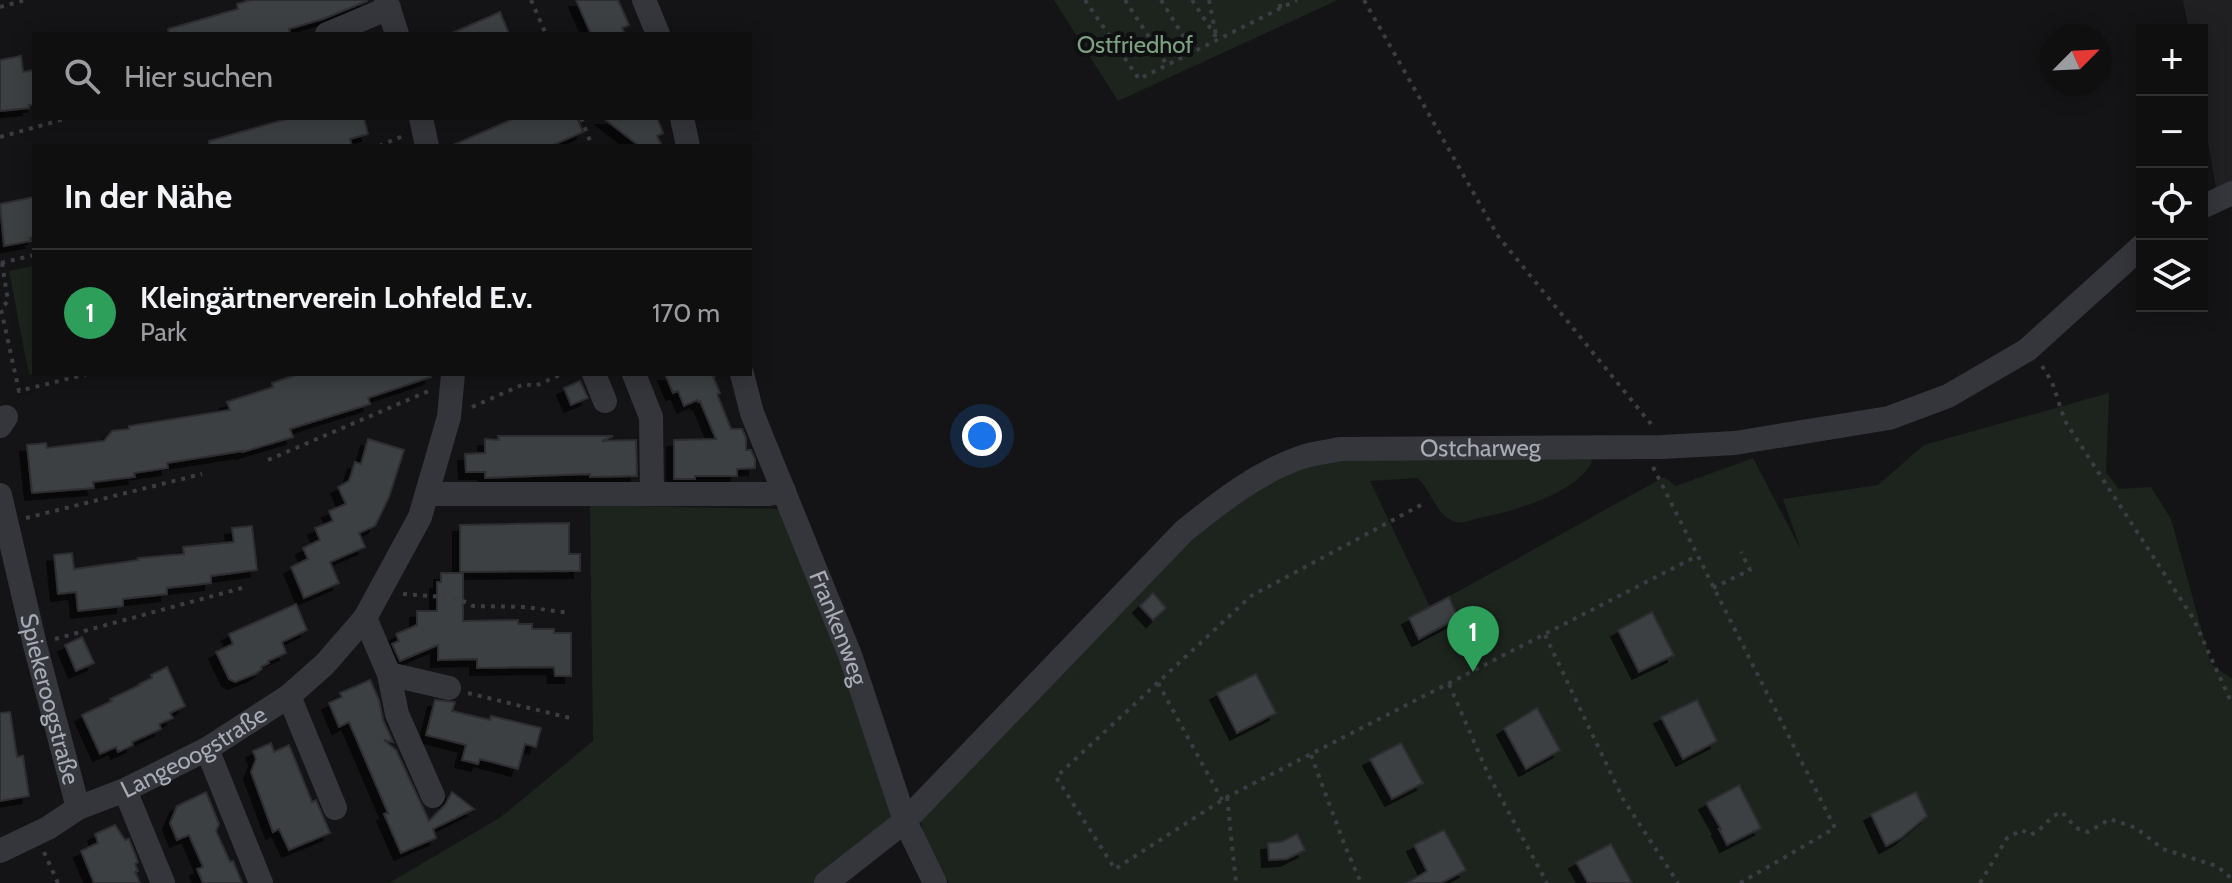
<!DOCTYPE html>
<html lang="de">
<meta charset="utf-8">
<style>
body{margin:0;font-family:Cabin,sans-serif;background:#181819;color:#f1f3f6}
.controls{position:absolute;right:24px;top:24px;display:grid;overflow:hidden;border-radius:0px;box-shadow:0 4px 20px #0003}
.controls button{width:72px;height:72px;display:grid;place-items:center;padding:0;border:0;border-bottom:2px solid #2f2f30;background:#0f0f10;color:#f1f3f6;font:40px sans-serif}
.compass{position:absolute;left:2040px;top:24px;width:72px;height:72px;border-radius:50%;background:#0f0f10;box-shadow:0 4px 20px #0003;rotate:66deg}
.you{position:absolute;left:982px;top:436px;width:28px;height:28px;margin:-20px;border:6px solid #fff;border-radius:50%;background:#1a73e8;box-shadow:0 0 0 12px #1a73e833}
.badge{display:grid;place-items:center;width:52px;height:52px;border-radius:50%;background:#efb133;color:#fff;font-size:26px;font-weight:700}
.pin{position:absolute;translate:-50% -66px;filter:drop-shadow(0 2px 4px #0008)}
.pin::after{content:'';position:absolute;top:42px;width:28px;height:24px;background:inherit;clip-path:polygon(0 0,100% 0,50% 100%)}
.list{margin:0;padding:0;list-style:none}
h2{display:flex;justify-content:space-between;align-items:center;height:104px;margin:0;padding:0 32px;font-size:34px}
h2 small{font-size:26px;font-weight:400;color:#9b9c9f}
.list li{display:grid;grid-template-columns:52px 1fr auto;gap:24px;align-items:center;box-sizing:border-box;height:128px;padding:0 32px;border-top:2px solid #2f2f30}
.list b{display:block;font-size:30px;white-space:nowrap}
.list p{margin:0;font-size:26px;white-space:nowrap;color:#9b9c9f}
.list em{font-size:26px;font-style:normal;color:#9b9c9f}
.icon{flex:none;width:44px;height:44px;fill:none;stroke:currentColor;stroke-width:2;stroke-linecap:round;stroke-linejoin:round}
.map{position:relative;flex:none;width:2232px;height:883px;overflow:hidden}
.search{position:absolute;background:#0f0f10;box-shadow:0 4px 20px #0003;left:32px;top:32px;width:720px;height:88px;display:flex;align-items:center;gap:20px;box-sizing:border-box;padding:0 28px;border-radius:0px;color:#9b9c9f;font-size:30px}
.panel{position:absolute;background:#0f0f10;box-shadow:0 4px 20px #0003;left:32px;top:144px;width:720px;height:232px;border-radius:0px}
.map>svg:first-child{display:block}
.built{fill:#202023}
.green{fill:#1c241d}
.building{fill:#3e3f43;stroke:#2e2e32;stroke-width:2;filter:url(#shadow)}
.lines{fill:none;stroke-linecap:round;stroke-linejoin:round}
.path{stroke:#3b3d42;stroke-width:4;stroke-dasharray:4 6;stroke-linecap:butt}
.minor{stroke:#35363b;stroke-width:24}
.labels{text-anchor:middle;stroke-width:8;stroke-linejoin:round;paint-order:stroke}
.park-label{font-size:24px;fill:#7da180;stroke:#0f0f11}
.street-label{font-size:24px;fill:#a6abb6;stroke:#0f0f11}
</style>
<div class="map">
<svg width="2232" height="883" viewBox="0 0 2232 883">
<defs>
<filter id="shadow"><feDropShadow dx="-7" dy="7" stdDeviation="0" flood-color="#0009"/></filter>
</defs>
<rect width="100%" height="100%" fill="#141416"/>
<path class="built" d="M2183 0H2232V187L2217 194 2202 107V30H2189Z"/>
<g class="green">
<path d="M1054 0H1338L1118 101Z"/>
<path d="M34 266V374L29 375 9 271Z"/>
<path d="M2109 393 2106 472 2119 489 2151 487 2171 519 2211 664 2232 679V883H949L924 838 921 821 1112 611 1227 507 1309 464 1357 455H1588L1592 462C1575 494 1514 511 1480 518 1468 520 1462 526 1451 520 1435 513 1431 489 1417 478L1370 481 1430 607 1664 477 1676 486 1753 458 1801 550 1783 499 1878 485 1924 445Z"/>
<path d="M590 505 782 509 844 658 900 828 831 883H389L501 817 593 741Z"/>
</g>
<g class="building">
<path d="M251 0H367V1L323 19 289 29 290 34H169L168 29 238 9 237 4Z"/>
<path d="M576 0H618L629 25 622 28 625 34H591Z"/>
<path d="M500 12 509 34H450Z"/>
<path d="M21 56 23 72 34 70V105H29V108L0 111V60Z"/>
<path d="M290 118H364L368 134 350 139 352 146H209V141Z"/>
<path d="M515 118H577L583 132 551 146H451Z"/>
<path d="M603 118H657L663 133 657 136 662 146H639Z"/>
<path d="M34 197V237L30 238 31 241 4 246 0 204Z"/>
<path d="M299 374H431V377L368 398 370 404 290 429 293 437 243 452V451L167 463 168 468 134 473 135 477 93 482 94 488 32 493 27 445 46 443 47 448 104 441 112 431 129 429V426L230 410 227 402 273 387 272 383Z"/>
<path d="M665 374H718L713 377 720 393 717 394 731 429H742L746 438V450H751L755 459V468L737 469V476H695V479H674V440L716 439 700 401 698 402 697 400 684 406 678 391 673 393Z"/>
<path d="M580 381 588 398 571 405 564 388Z"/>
<path d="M498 436H613L602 441 636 440 637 476 590 477V474L485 478V472H466L465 454 485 453V439L499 440Z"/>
<path d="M368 439 404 450 389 497 375 526 359 533 365 547 330 562 339 583 304 598 291 567 308 559 303 548 320 540 315 528 333 521 329 511 346 504 338 487 349 481 355 462 361 464Z"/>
<path d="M569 523V554H580V571L460 572V525Z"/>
<path d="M252 526 257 570 211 576V583L167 588V594L123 599V606L78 611 76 592 58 594 54 555 72 553 74 569 139 560 138 558 184 554 183 547 234 542 232 528Z"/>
<path d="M441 573H463V621L518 620V624H532V629H554V633H571V676H555L554 667 477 668V659L438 660V645L400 661 392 644 399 641 396 634 417 625V611H437V582H441Z"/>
<path d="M1153 593 1166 608 1153 620 1140 606Z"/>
<path d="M1449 597 1458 618 1419 639 1409 618Z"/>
<path d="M296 604 307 630 282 642 286 653 268 661 269 663 261 667 262 669 255 674 235 682 229 679 216 652 233 644 229 634Z"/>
<path d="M1652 612 1674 655 1639 672 1618 630Z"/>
<path d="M82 637 94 663 76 671 65 645Z"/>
<path d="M167 667 185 706 170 713 173 718 159 724 161 729 132 742 133 745 118 752 116 747 100 754 82 715 112 701 110 699 140 685 139 684 152 678 151 675Z"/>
<path d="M1256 674 1276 713 1237 733 1217 693Z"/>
<path d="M370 680 379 700 383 720 393 742 384 740 396 750 429 821 445 805 452 792 474 809 433 829 436 838 401 853 384 814 388 813 349 722 339 727 329 703 342 697 340 693Z"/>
<path d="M435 700 455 702 452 711 490 720 491 716 541 728 536 747 525 744 518 769 480 759 478 764 462 760 466 745 426 735Z"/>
<path d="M1697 700 1717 741 1683 759 1661 717Z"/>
<path d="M1537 708 1560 750 1526 769 1504 728Z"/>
<path d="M10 712 17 757 23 756 29 796 0 801V713Z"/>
<path d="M271 743 274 752 289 745 312 802 316 800 330 833 289 850 279 829 273 832 251 772 256 759 253 751Z"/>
<path d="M1401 743 1423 783 1392 799 1370 759Z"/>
<path d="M1739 785 1761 828 1727 845 1719 829H1721L1706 803Z"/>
<path d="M206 792 219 824 216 831 230 862 233 861 242 883H203L197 869 203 867 189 835 177 840 170 823 177 806Z"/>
<path d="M1916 792 1927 816 1901 838 1886 846 1871 814Z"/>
<path d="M115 825 125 840 129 839 138 862 135 864 138 871 135 872 140 883H94L81 851 98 843 95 834Z"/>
<path d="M1444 830 1466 870 1441 883H1407L1427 871 1414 845Z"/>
<path d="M1297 834 1305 850 1287 859 1269 860 1268 843 1281 842Z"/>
<path d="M1611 844 1632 883H1588L1576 862Z"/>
</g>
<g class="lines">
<g class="path">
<path d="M531 0 546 34"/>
<path d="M1085 0 1139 79 1297 0"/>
<path d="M1125 0 1167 65"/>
<path d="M1161 0 1193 52"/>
<path d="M1192 0 1218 40"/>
<path d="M1209 0 1216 35"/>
<path d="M1364 0 1498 236 1651 424"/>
<path d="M0 7 25 0"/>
<path d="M1280 8V0"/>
<path d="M581 118 592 146"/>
<path d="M0 137 68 118"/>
<path d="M379 146 403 136"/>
<path d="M1 263 34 255"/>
<path d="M2 263 8 301 1 309 19 391 87 374"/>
<path d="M2042 366 2052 382 2065 421 2193 618 2232 704"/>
<path d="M472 407 524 384 535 386 562 374"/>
<path d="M268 460 431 390"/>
<path d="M1653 467 1835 828 1740 883"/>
<path d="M1421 505 1251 596 1056 777 1115 869 1227 797 1697 556"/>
<path d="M26 518 202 474"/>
<path d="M1713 588 1750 570 1741 552"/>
<path d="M403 594 457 598 473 606 525 607 570 613"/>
<path d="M1545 635 1623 799 1678 883"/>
<path d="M55 639 242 588"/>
<path d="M1158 683 1222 800"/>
<path d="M1449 684 1488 774 1547 883"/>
<path d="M468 693 574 719"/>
<path d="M1311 755 1345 846 1361 883"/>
<path d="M1227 797 1236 883"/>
<path d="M44 852 58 883"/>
<path d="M1980 883 2007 838 2022 830 2030 835C2044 830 2048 816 2062 812L2076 828 2088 832 2110 819 2136 828 2163 849 2217 866 2232 879"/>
</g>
<g class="minor">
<path d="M386 0 397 34"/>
<path d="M644 0 658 34"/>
<path d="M327 34 389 8"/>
<path d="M421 118 427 146"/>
<path d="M682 118 688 146"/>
<path d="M2202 207 2232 193"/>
<path d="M594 374 605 401"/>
<path d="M634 374 651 417 652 493"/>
<path id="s1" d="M742 374 752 413 850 655 905 821 935 883"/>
<path d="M0 426 6 417"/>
<path d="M427 494H769L784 491"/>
<path id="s2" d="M0 495 35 645 78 808"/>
<path d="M365 618 389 674 397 714 433 796"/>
<path d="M389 674 449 688"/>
<path d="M289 696 335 808"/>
<path d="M207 749 261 883"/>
<path d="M125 790 163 883"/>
<path id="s3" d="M0 851 48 828 78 808 125 790 207 749 289 696 325 664 365 618 420 517 449 417 453 374"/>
<path id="s4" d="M826 883 905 821 1184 531C1220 502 1258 472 1302 457 1314 453 1327 452 1340 449L1662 447 1735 443 1889 418 1948 396 2027 350 2142 246"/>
</g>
</g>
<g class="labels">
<g class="park-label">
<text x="1135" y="53">Ostfriedhof</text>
</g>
<g class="street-label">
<text dy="8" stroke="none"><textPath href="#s4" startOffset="822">Ostcharweg</textPath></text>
<text dy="8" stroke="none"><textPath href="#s1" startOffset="272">Frankenweg</textPath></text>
<text dy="8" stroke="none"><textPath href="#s2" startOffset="210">Spiekeroogstraße</textPath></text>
<text dy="8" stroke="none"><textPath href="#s3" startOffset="218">Langeoogstraße</textPath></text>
</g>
</g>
</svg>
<div class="controls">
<button>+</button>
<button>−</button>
<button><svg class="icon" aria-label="locate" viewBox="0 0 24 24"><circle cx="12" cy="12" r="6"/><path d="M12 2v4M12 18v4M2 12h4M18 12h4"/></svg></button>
<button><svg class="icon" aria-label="layers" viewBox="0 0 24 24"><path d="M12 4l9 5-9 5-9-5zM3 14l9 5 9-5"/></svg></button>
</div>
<svg class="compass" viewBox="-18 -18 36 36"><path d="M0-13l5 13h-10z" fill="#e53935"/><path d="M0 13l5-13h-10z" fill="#9b9c9f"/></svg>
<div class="you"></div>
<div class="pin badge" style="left:1473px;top:672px;background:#2e9e5b">1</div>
<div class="search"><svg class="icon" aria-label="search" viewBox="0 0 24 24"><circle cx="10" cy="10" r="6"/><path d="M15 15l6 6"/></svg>Hier suchen</div>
<section class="panel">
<h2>In der Nähe<small></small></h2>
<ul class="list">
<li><span class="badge" style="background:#2e9e5b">1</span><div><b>Kleingärtnerverein Lohfeld E.v.</b><p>Park</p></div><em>170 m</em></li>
</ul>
</section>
</div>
